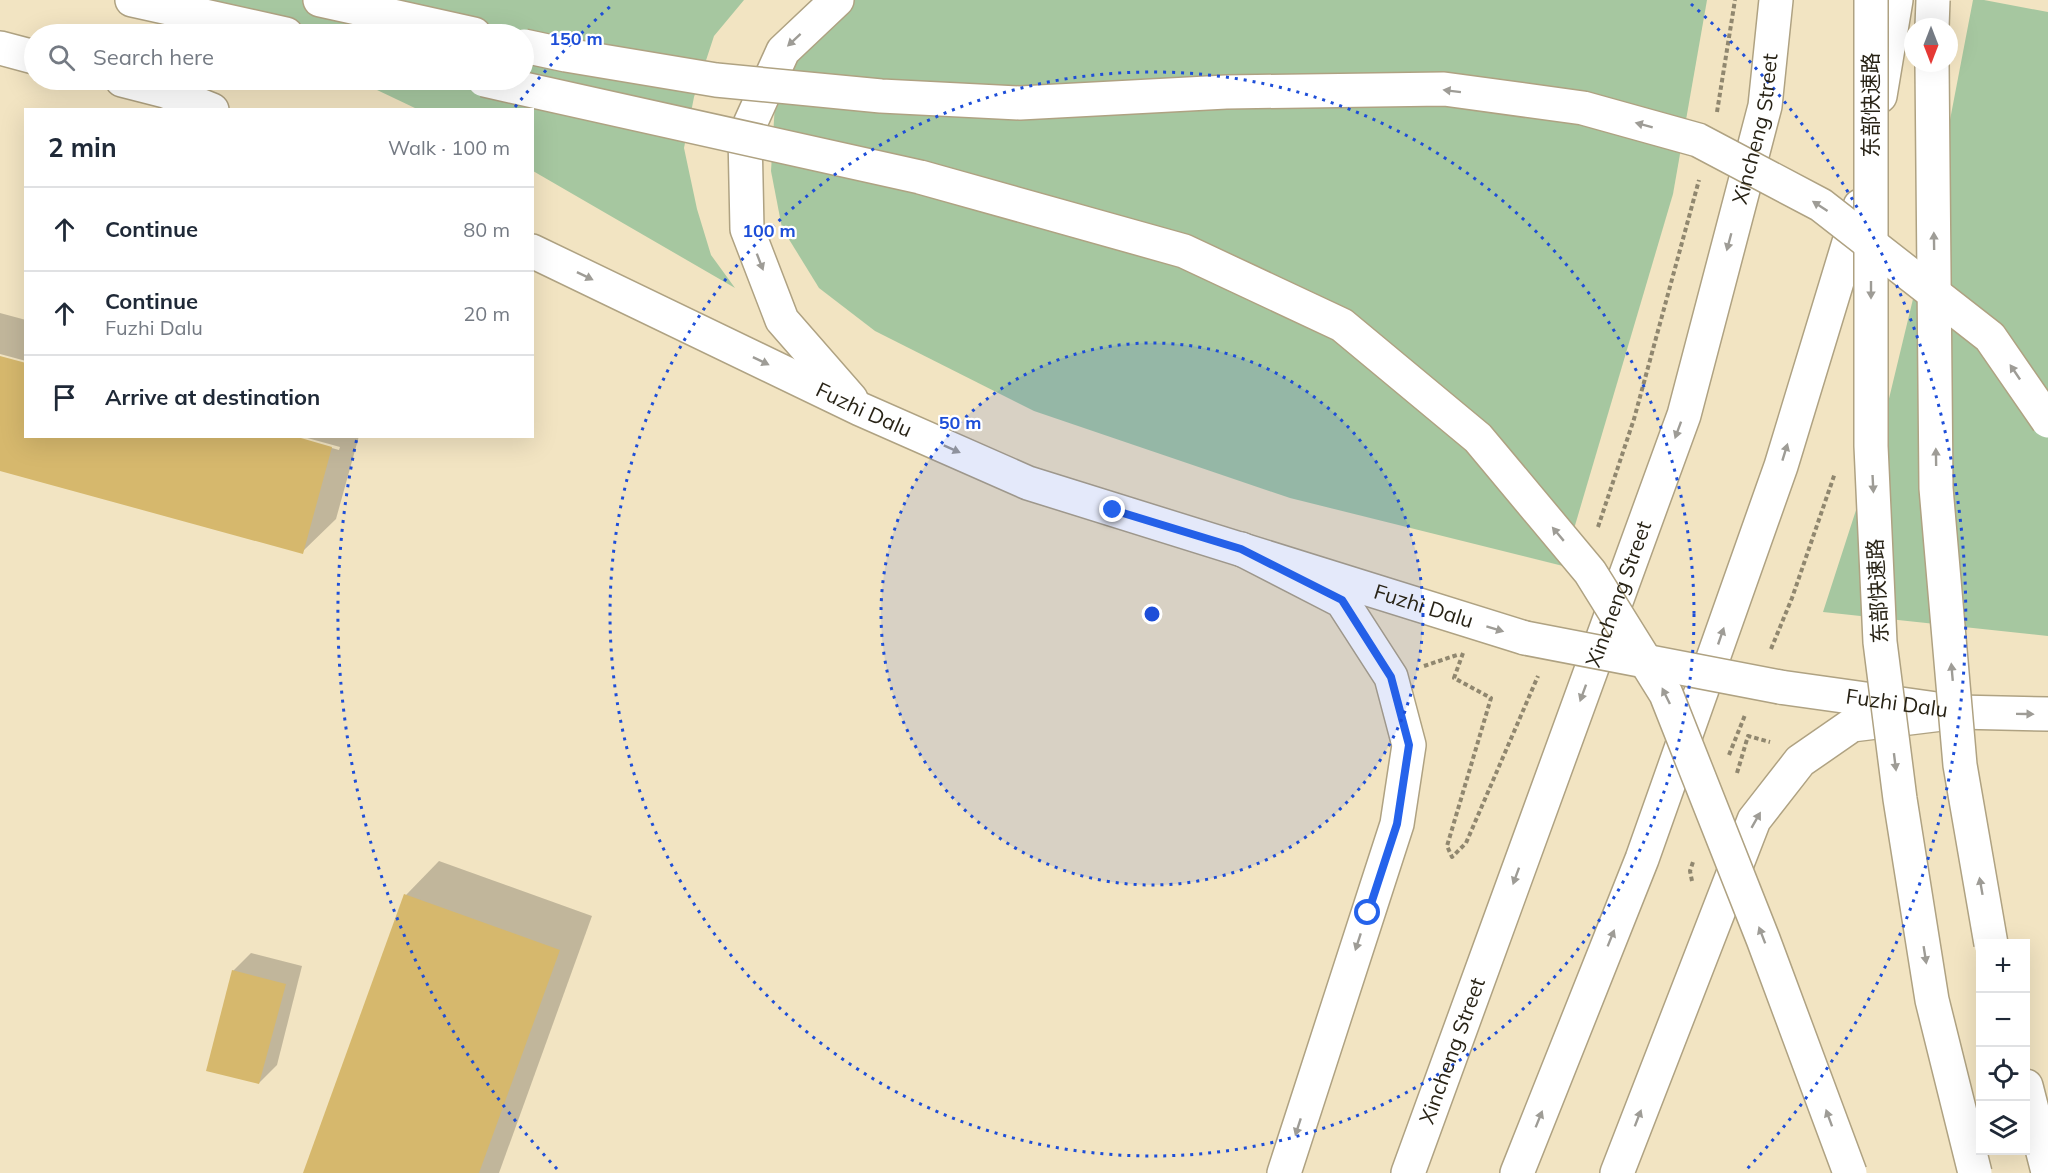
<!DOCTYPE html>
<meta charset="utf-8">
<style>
body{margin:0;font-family:Mulish,"Noto Sans SC",sans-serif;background:#f6f6f7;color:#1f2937}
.controls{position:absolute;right:18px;bottom:18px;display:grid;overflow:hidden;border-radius:0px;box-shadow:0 6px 24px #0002}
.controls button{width:54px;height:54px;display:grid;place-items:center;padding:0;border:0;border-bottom:2px solid #e0e1e3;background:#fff;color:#1f2937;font:30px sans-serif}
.compass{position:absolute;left:1904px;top:18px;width:54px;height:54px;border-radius:50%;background:#fff;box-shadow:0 6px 24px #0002;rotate:180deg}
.stop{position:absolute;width:18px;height:18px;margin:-14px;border:4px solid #2563eb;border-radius:50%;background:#fff}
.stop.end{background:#2563eb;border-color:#fff;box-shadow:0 2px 6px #0008}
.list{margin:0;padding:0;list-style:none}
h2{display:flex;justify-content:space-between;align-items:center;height:78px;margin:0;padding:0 24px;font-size:26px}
h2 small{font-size:20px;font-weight:400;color:#747a83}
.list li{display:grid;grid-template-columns:39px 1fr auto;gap:18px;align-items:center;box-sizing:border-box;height:84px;padding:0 24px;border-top:2px solid #e0e1e3}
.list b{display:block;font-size:22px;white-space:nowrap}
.list p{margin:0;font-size:20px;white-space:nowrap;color:#747a83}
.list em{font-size:20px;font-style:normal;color:#747a83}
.icon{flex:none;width:33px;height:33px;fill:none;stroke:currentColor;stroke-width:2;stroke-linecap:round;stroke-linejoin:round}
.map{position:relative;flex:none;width:2048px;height:1173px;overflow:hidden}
.search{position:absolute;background:#fff;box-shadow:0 6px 24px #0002;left:24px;top:24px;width:510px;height:66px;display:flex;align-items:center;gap:15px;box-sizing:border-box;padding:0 21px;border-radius:33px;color:#747a83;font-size:22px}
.panel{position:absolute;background:#fff;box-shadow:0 6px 24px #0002;left:24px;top:108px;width:510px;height:330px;border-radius:0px}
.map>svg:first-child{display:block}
.green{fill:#a6c7a0}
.shadow{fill:#0003}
.building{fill:#d6b86d}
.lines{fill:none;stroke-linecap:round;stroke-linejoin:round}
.secondary-casing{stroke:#afa282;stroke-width:36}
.primary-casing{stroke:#afa282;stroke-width:36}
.highway-casing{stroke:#afa282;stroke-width:36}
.path{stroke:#90876f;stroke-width:4;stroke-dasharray:4.5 3;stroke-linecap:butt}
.secondary{stroke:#fff;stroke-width:33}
.primary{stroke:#fff;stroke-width:33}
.highway{stroke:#fff;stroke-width:33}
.secondary-bridge-casing{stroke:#afa282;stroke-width:36;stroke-linecap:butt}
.highway-bridge-casing{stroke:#afa282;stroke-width:36;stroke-linecap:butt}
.secondary-bridge{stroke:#fff;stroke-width:33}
.highway-bridge{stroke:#fff;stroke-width:33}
.oneway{fill:#9e9c96}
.route{stroke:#2563eb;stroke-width:8}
.ring{fill:none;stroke:#1d4ed8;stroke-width:3;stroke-dasharray:3 6}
.labels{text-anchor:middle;stroke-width:4.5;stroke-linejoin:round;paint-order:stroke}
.street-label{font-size:21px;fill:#282316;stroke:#fff}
.centre{fill:#1d4ed8;stroke:#fff;stroke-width:3}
.ring-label{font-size:18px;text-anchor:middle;font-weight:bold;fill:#1d4ed8;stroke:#fff;stroke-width:4.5;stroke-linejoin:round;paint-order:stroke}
</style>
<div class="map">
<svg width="2048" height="1173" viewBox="0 0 2048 1173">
<rect width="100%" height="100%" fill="#f2e4c2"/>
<g class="green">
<path d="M176 0H744L714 36 694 97 684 148 697 209 711 255 735 288 533 171 532 110 417 109 356 80H524V34H260Z"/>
<path d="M830 0H1707L1673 194 1563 566 1290 498 1034 411 875 331 819 288 782 228 771 171 775 103 789 53Z"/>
<path d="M1973 0H1984L2048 12V636L1823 612 1880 436 1926 245Z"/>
</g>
<g class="shadow">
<path d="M0 313 26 320V361L0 354Z"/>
<path d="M0 357 26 436H289L339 450 340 447 300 436H359L336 519 302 552 0 470Z"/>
<path d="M439 861 592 916 499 1173H305L406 895Z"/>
<path d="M251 953 302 966 277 1065 259 1083 233 971Z"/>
</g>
<g class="building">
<path d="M0 356 26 363V436H294L332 447 303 554 0 471Z"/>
<path d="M404 894 560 950 479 1173H303Z"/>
<path d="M232 970 286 984 259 1084 206 1071Z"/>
</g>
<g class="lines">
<defs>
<g id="secondary">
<path d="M837 0 783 51 745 135 747 229 782 320 851 399"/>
<path d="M0 48 34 57"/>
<path d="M122 80 165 91 212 110"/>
<path id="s1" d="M532 251 860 409 1028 483 1525 638"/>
<path id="s2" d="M1780 687 1958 712 2048 714"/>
</g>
<g id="primary">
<path d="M1880 96 1896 0"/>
<path d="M1241 549 1342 601 1391 677 1409 745 1397 824 1284 1173"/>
<path id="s3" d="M1408 1173 1684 415 1765 106 1776 0"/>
<path d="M1517 1173 1642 859 1781 466 1860 206"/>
<path d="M1617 1173 1754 820 1800 761 1852 725 1958 712"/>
</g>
<g id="highway">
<path d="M132 0 286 34"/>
<path d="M320 0 474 34"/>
<path d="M2026 1086 2048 1172"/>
</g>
</defs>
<use href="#secondary" class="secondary-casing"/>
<use href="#primary" class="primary-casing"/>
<use href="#highway" class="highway-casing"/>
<g class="path">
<path d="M1717 112 1735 0"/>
<path d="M1598 527 1634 419 1699 180"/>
<path d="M1771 649 1792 598 1835 473"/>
<path d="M1463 653 1454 678 1491 698 1447 846 1452 857 1466 843 1538 676"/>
<path d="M1424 666 1457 655"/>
<path d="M1729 755 1745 715"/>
<path d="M1737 773 1748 736 1770 742"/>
<path d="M1692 881 1690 871 1693 862"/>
</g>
<use href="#secondary" class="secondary"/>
<use href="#primary" class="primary"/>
<use href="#highway" class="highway"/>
<defs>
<path id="secondary-bridge" d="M1525 638 1780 687"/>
<g id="highway-bridge">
<path d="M1871 0V446L1880 642 1900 799 1932 1000 1975 1173"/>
<path d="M1932 27 1933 0"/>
<path d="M524 46 566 55 716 80 881 96 1020 103 1226 92 1444 89 1583 108 1698 140 1821 205 1990 337 2048 421"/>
<path d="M1932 63 1936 488 1960 765 1991 944"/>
<path d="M484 80 920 177 1184 251 1342 325 1478 438 1590 572 1666 694 1763 939 1850 1173"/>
</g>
</defs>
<use href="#secondary-bridge" class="secondary-bridge-casing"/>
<use href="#highway-bridge" class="highway-bridge-casing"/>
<use href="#secondary-bridge" class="secondary-bridge"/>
<use href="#highway-bridge" class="highway-bridge"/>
</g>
<defs><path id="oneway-solid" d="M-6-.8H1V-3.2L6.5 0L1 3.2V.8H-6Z" transform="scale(1.5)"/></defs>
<g class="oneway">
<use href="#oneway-solid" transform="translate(794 40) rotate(137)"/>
<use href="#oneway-solid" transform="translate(1452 91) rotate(-173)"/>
<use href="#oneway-solid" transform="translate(1644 125) rotate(-165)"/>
<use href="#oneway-solid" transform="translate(1820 206) rotate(-147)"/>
<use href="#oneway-solid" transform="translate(1934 241) rotate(-91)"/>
<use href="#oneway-solid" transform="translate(1729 242) rotate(105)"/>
<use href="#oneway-solid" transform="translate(760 262) rotate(69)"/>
<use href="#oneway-solid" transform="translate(585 276) rotate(26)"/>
<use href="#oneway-solid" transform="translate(1871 290) rotate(90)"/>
<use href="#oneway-solid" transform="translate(761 361) rotate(26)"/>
<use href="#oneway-solid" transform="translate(2015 372) rotate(-124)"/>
<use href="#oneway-solid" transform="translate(1678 430) rotate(110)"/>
<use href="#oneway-solid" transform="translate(952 449) rotate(24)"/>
<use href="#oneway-solid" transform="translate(1785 452) rotate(-73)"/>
<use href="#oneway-solid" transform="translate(1936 457) rotate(-91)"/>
<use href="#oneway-solid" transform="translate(1873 484) rotate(87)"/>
<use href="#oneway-solid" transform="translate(1558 534) rotate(-130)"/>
<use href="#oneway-solid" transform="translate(1495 629) rotate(17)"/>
<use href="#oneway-solid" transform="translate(1721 636) rotate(-71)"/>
<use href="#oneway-solid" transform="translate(1952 672) rotate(-95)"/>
<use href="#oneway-solid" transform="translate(1583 693) rotate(110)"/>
<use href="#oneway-solid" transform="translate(1666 696) rotate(-116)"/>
<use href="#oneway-solid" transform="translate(2025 714) rotate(1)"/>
<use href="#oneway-solid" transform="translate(1895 762) rotate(83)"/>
<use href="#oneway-solid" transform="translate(1756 820) rotate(-60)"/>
<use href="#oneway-solid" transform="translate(1516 876) rotate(110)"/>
<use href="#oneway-solid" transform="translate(1981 886) rotate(-100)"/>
<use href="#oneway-solid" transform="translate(1762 935) rotate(-111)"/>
<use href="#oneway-solid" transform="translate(1611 938) rotate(-68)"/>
<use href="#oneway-solid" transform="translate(1358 942) rotate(108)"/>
<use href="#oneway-solid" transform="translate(1925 955) rotate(81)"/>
<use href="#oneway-solid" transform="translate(1638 1118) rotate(-69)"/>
<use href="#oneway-solid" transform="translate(1829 1118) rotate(-110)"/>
<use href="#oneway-solid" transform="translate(1539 1119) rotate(-68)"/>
<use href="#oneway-solid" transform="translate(1298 1127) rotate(108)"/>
</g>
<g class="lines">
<path class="route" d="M1113 510 1241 549 1342 600 1391 677 1409 745 1397 824 1368 913"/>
</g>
<circle cx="1152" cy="614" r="271" fill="#1d4ed8" fill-opacity=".12"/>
<g class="ring">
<circle cx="1152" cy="614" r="271"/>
<circle cx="1152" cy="614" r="542"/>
<path d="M557 1169A814 814 0 0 1 357 438M515 107A814 814 0 0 1 613 4M1691 4A814 814 0 0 1 1747 1169"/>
</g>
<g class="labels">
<g class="street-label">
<text transform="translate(1871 105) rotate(-90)" y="7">东部快速路</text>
<text dy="7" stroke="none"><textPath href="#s3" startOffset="1102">Xincheng Street</textPath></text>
<text dy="7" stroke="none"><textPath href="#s1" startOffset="368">Fuzhi Dalu</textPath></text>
<text transform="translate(1878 591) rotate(-93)" y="7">东部快速路</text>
<text dy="7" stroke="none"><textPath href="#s3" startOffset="616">Xincheng Street</textPath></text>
<text dy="7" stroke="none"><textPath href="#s1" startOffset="962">Fuzhi Dalu</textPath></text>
<text dy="7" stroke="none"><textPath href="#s2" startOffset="118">Fuzhi Dalu</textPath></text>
<text dy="7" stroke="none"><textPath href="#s3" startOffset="130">Xincheng Street</textPath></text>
</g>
</g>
<circle cx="1152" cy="614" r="9" class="centre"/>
<g class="ring-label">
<text x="576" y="45">150 m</text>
<text x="769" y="237">100 m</text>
<text x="960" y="429">50 m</text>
</g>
</svg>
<div class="controls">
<button>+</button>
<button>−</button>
<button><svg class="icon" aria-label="locate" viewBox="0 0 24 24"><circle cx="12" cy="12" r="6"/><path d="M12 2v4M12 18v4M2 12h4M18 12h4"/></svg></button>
<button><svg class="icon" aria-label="layers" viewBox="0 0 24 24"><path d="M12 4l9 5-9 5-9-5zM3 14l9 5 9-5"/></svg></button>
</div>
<svg class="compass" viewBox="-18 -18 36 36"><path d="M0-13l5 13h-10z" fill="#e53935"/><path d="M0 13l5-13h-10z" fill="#747a83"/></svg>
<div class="stop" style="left:1368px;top:913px"></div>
<div class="stop end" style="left:1113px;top:510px"></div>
<div class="search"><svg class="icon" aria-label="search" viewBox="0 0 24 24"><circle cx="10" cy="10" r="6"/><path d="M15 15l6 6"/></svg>Search here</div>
<section class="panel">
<h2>2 min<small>Walk · 100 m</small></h2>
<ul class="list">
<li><svg class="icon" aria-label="ahead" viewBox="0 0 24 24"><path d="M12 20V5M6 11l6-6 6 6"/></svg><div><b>Continue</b></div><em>80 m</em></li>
<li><svg class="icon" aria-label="ahead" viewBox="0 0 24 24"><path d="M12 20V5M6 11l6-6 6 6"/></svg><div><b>Continue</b><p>Fuzhi Dalu</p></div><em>20 m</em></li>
<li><svg class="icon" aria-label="arrive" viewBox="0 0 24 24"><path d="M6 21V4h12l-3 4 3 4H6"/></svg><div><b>Arrive at destination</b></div></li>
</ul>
</section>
</div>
